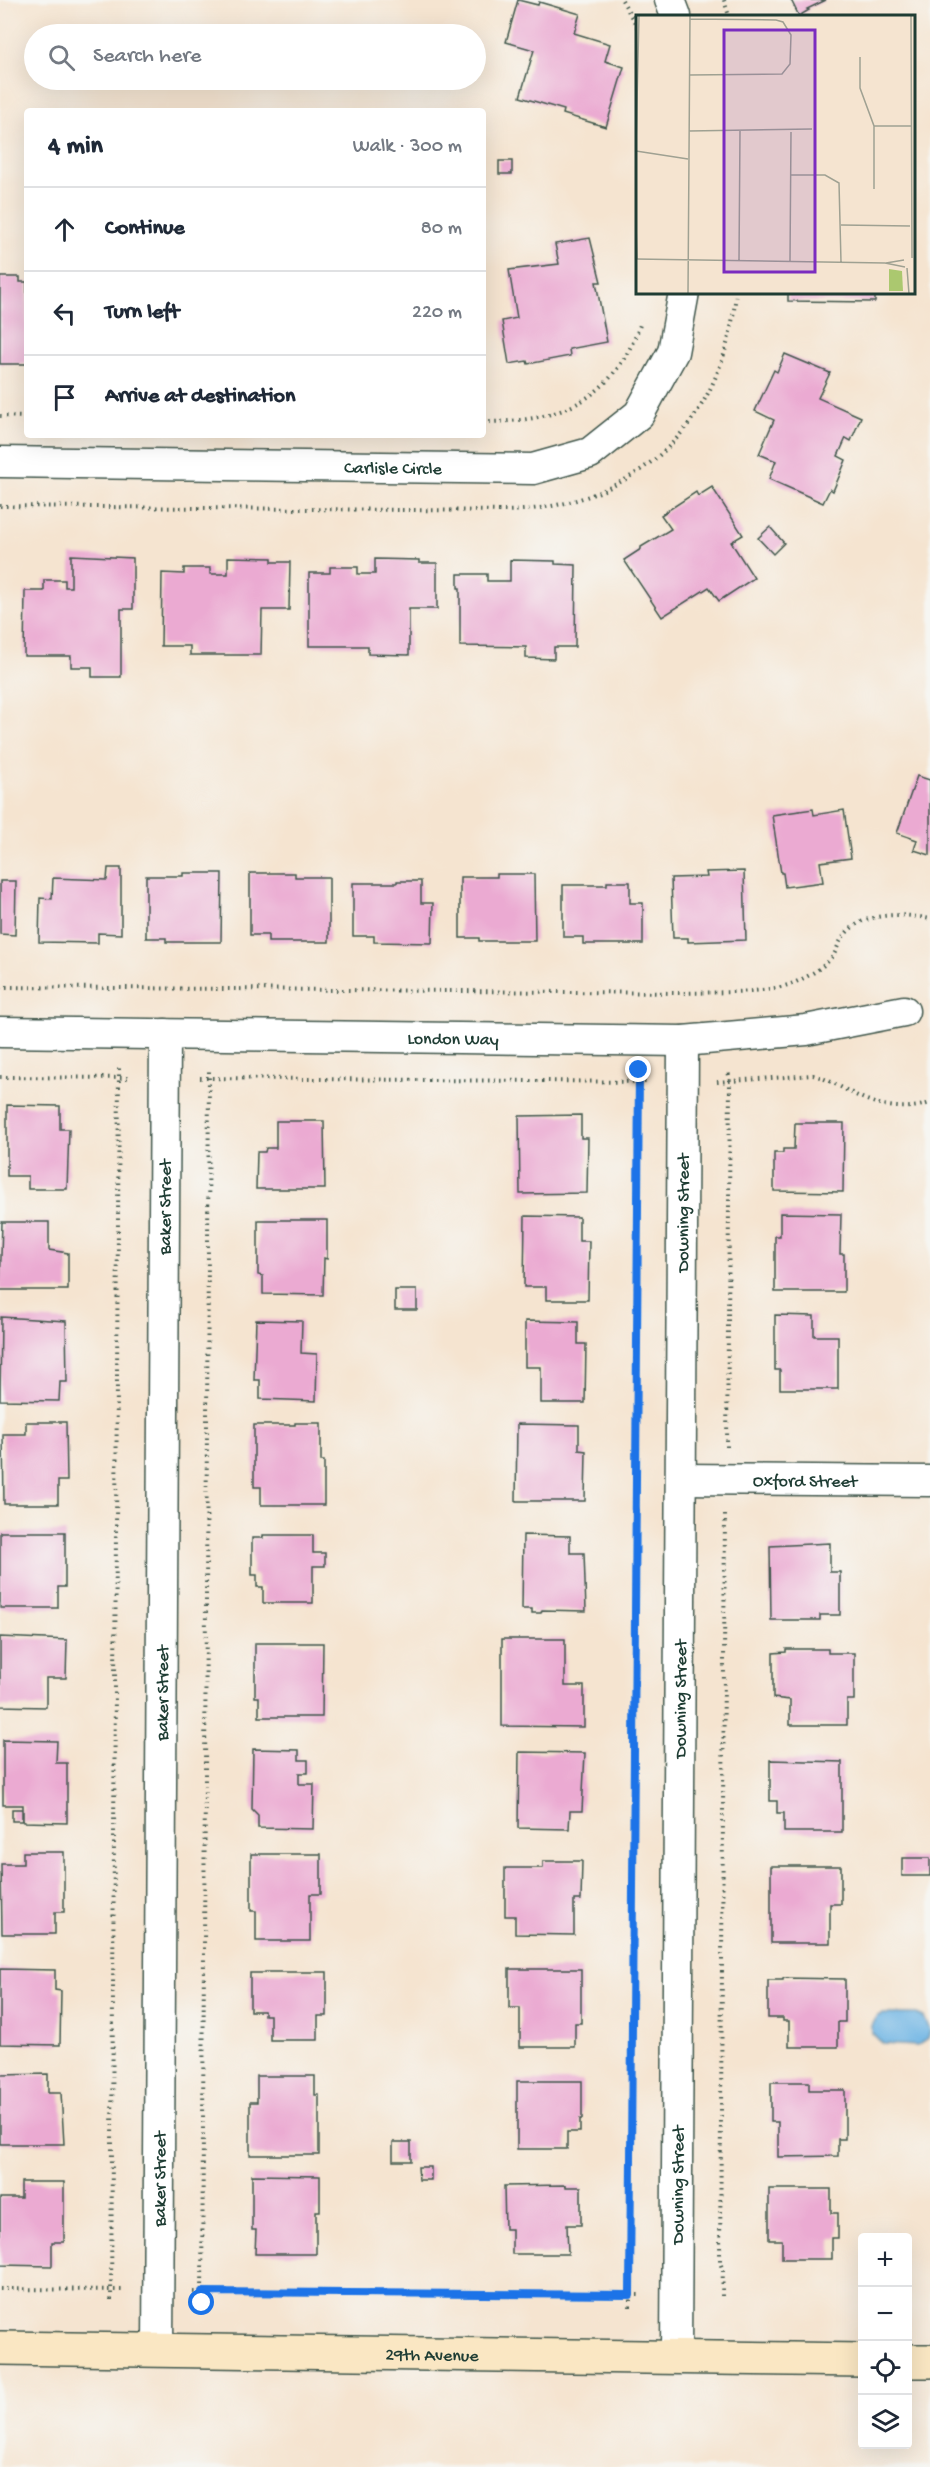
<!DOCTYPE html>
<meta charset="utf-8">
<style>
body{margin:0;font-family:"Gochi Hand",sans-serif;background:#f2f2f3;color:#1f2937}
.controls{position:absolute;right:18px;bottom:18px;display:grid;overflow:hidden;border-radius:6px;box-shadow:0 6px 24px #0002}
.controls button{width:54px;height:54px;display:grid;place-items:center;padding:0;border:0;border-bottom:2px solid #e0e1e3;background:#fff;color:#1f2937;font:30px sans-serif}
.stop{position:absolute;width:18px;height:18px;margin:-14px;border:4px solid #1a73e8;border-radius:50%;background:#fff}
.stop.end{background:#1a73e8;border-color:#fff;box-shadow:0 2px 6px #0008}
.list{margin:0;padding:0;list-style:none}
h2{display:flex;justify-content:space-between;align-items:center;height:78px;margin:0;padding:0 24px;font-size:26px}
h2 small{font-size:20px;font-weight:400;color:#747a83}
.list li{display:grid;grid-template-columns:39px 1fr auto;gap:18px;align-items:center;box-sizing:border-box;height:84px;padding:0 24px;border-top:2px solid #e0e1e3}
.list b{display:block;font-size:22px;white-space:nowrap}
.list em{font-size:20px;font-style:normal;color:#747a83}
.icon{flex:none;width:33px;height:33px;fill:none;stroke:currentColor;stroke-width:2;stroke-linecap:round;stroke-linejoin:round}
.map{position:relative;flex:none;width:930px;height:2467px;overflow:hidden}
.search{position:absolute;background:#fff;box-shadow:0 6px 24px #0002;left:24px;top:24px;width:462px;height:66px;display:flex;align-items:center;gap:15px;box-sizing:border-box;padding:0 21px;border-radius:33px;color:#747a83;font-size:22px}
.panel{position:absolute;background:#fff;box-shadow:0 6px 24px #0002;left:24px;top:108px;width:462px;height:330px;border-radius:6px}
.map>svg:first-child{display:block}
.water{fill:#6db4e4;stroke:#46788c;stroke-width:1.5}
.building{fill:#ebaad2}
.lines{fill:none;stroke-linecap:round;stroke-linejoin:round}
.street-casing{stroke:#3f564b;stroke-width:33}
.secondary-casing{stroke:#3f564b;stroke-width:36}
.path{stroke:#3f564b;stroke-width:4;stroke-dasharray:1.5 4.5;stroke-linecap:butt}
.street{stroke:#fff;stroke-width:30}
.secondary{stroke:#fae7c3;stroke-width:33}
.route{stroke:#1a73e8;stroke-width:8}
.labels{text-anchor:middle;stroke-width:4.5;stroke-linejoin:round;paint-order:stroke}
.street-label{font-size:18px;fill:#1f3d34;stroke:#f6f6f2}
.inset-road{fill:none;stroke:#9fa192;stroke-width:1.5}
.view{fill:#7b2cbf;fill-opacity:0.15;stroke:#7b2cbf;stroke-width:3}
.inset-edge{fill:none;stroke:#1f3d34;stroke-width:3}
</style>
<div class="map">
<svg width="930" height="2467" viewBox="0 0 930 2467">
<rect width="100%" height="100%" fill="#f6f6f2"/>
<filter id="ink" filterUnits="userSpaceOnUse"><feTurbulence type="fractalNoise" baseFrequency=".0167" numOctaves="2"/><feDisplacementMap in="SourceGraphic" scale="12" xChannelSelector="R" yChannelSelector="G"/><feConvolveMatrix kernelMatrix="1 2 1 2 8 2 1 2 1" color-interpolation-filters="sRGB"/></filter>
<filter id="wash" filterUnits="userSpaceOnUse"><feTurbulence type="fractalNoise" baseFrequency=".008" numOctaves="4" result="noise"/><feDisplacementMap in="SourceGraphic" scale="24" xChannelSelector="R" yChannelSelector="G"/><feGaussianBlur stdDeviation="1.35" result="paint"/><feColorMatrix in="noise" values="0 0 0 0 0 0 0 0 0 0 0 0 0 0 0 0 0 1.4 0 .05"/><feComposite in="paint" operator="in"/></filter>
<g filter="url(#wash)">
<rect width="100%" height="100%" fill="#f5e4d0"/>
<path class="water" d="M883 2014H917L924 2017 930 2030 928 2038 917 2046 883 2044 872 2033V2026L877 2016Z"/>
<g id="blocks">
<g class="building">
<path d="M518 0 538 5 539 2 580 14 574 33 610 44 605 61 624 67 606 127 563 114 564 110 520 97 534 50 506 42Z"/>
<path d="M791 0H826L807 9 809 10 799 16Z"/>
<rect x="499" y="161" width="13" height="13"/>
<path d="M590 238 601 282H596L607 342 569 349 570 356 528 364 527 361 509 364 502 321 517 318 509 270 559 264 555 244Z"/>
<path d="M0 277H20V282H27V364H0Z"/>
<path d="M788 292H875V302L788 301Z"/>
<path d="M785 354 830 373 818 398 861 417 851 441 846 438 838 456 846 460 833 491 830 489 823 503 769 479 776 461 759 454 774 420 755 411 774 370 777 372Z"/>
<path d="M712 487 743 535 731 542 754 578 719 601 709 587 662 617 624 560 641 549V547L671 529 661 515 696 492 698 496Z"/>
<path d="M770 527 784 543 773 554 758 538Z"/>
<path d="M71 555 133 558V609H121V677H92V667H71V656H24L25 591H44V580H65V587H71Z"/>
<path d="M228 557 272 558V562H290L289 610H262L261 655H190V646H161L162 573 184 574V568H210V574H228Z"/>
<path d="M375 559 419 560V563H437V609H409V655L368 654V646H309V573H330V567H358V574H375Z"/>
<path d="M510 560 555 561V564L576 565 575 647H554V659L526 658V647L460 646V588H458V574H487V581H510Z"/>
<path d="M917 776 930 780V855L914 850 917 840 897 833Z"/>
<path d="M813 809 814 815 844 810 851 858 820 862 823 882 785 887 783 873H781L772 815Z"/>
<path d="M108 868H121V934L98 933V943L39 942 40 898 52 899 53 878 107 880Z"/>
<path d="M744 871 746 940 688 942V938H673L671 878 707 877 706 872Z"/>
<path d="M183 873H222L221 942H166V938H146V876H183Z"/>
<path d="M250 873H295V877H329V942H268V935H250Z"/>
<path d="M497 874H534L535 941H479V938H460V877H497Z"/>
<path d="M0 881H16L15 935 0 934Z"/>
<path d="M397 881H421V903H433L432 943 374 942V936H353V883H397Z"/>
<path d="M607 882H630V903H643V944H583V937H563V885H607Z"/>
<path d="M7 1105 60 1106V1129H69L67 1189H28V1176H7Z"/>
<path d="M581 1115V1138H588L587 1193 520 1194 519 1116Z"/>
<path d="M276 1121H324L325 1189H256L257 1152H265L266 1148H276Z"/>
<path d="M795 1123H844L843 1192 774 1191V1153H783V1149H794Z"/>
<path d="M780 1213 841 1214 840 1254H844V1292H775V1236H780Z"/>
<path d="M525 1216 579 1217V1241H589L588 1300H546V1287H524Z"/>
<path d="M258 1220H327V1259L324 1258 323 1295 263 1294V1276L258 1275Z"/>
<path d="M2 1222H49V1250L68 1253V1290H0Z"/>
<rect x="395" y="1290" width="22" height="20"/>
<path d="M775 1315 814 1316V1336H838V1389H780V1370H775Z"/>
<path d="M1 1317 66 1321 67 1382H60L59 1401 0 1400Z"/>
<path d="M256 1320 302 1321 301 1353 317 1354 316 1401 260 1399V1380H254Z"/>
<path d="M525 1321 578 1322V1344H586L585 1403H541V1367H525Z"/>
<path d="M26 1422H66L67 1481H58V1504H4L3 1434H26Z"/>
<path d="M295 1423H321V1461H324V1505H261V1487H254V1425H295Z"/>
<path d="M517 1424 579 1425V1450L586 1451 585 1501H516Z"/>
<path d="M0 1532H65V1587H58V1608H0Z"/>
<path d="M263 1535H313V1553H325V1566H313V1603H263V1587H257V1575H252V1538H263Z"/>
<path d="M523 1535 570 1536V1553H584L586 1611 542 1610 541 1613H532V1609H522Z"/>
<path d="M830 1543V1572H840V1615H820V1620H771L770 1546Z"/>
<path d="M0 1637 67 1640 66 1678H46V1707L0 1706Z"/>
<path d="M502 1639H565V1686H584V1727L502 1726Z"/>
<path d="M255 1643H323L322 1717H259V1697H255Z"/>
<path d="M786 1649H828V1653H854V1700H847V1725H790V1700L773 1698V1653L786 1652Z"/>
<path d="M3 1740 57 1741 56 1763H67V1823L23 1822V1805H3Z"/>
<path d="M253 1749 299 1750V1760H308V1773H299V1784H314L313 1829 258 1828V1815L252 1809Z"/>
<path d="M519 1752 585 1753 582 1811H570L569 1829 518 1828Z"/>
<path d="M770 1760 842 1762V1832H784V1813H777V1801H770Z"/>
<rect x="12" y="1809" width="10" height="12"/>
<path d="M23 1852H64V1912H55V1934H2L1 1864H23Z"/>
<path d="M251 1854H321V1894H310V1941H256V1911H251Z"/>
<rect x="902" y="1858" width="28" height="18"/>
<path d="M543 1861H582L581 1900H574V1935L515 1934V1916H505V1868H543Z"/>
<path d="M771 1866H841V1904H830V1943H771Z"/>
<path d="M0 1969 55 1970V1990L61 1991 60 2045 0 2044Z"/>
<path d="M509 1969H581V2023H575V2047H520V2008H509Z"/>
<path d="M265 1972H327V2016H318V2040H270V2015H264V2011H250V1973H265Z"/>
<path d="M783 1978 845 1979V2022H838V2047H789V2021H783V2018H768V1980H783Z"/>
<path d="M48 2074V2093H61L64 2144H0V2075Z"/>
<path d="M257 2076H315V2095H319V2155H250V2102H257Z"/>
<path d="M517 2081H582V2119H580V2132H567V2149H517Z"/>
<path d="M771 2082H809V2090H845V2139H838V2156L778 2157V2122H771Z"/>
<rect x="393" y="2142" width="18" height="19"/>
<path d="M418 2167H431V2180H419Z"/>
<path d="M252 2175 320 2176V2211H316V2254H255L256 2230H252Z"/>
<path d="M21 2182H64V2242H52V2266L0 2265V2198H21Z"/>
<path d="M566 2185V2187H581V2225H567L568 2254H512V2229H505L504 2186Z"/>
<path d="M769 2189H831V2213H838V2238H832V2259H782V2240H769Z"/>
</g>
</g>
</g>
<g filter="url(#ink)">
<use href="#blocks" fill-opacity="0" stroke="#3f564b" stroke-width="1.5"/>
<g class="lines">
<defs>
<g id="street">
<path d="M670 0 676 16"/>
<path id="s1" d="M0 462 533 469 590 453 639 414 673 352 684 292"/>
<path id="s2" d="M0 1032 683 1041 806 1030 904 1011"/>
<path id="s3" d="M681 1479 930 1481"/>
<path id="s4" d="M158 2351 165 1034"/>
<path id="s5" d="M676 2357 683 1041"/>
</g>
<g id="secondary">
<path id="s6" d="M0 2348 862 2360"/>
<path d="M908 2361H930"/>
</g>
</defs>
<use href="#street" class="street-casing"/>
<use href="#secondary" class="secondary-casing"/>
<g class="path">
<path d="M622 0 638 28"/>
<path d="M724 0 729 16"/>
<path d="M0 416 27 417"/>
<path d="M483 422C561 422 614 400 641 322"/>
<path d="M0 506 507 511C638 506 725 423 736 292"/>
<path d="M0 987 681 993C712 992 763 994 791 984 804 979 825 967 833 956 837 950 839 941 844 936 862 911 904 913 930 919"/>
<path d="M0 1077 131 1078"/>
<path d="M200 1078 649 1082"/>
<path d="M717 1082 813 1075C828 1079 838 1086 852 1093 876 1106 903 1112 930 1103"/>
<path d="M727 1447 730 1082 728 1070"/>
<path d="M0 2289 123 2290"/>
<path d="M193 2292 642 2295"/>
<path d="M722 2296 723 2271 720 2262 725 1513"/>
<path d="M111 2300 119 1068"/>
<path d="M202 2303 209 1069"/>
<path d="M630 2307 639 1075"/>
</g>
<use href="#street" class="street"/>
<use href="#secondary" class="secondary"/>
</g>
</g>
<g class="lines" filter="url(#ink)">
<path class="route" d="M202 2303V2292L630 2295 639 1070"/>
</g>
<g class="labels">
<g class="street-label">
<text dy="6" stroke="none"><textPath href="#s1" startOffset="393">Carlisle Circle</textPath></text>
<text dy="6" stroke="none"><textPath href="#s2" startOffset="453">London Way</textPath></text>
<text dy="6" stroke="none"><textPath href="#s4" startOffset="1144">Baker Street</textPath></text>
<text dy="6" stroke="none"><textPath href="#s5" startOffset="1144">Downing Street</textPath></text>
<text dy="6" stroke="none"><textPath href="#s3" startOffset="124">Oxford Street</textPath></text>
<text dy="6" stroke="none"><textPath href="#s4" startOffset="658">Baker Street</textPath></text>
<text dy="6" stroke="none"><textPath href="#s5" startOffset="658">Downing Street</textPath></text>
<text dy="6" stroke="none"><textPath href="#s4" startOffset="172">Baker Street</textPath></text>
<text dy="6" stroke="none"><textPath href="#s5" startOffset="172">Downing Street</textPath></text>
<text dy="6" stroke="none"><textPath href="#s6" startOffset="432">29th Avenue</textPath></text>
</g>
</g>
<g transform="translate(636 15)">
<rect width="279" height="279" fill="#f5e4d0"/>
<path d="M253 254 266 256 267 276H253Z" fill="#abc86f"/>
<path class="inset-road" d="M275 0 276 243M224 42V73L238 111V174M53 60 146 59 154 49 155 20 147 7 140 5 54 4M238 111H275M53 116 176 114M0 132 3 0M0 136 52 144M155 160H189L203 168 205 247M0 209 1 244M205 210 274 211M0 244 249 248 269 252M103 246 104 116M154 246 155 117M250 248 268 245M271 253 273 279M52 279 54 0"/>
<path class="view" d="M88 15H179V257H88Z"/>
<rect width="279" height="279" class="inset-edge"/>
</g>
</svg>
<div class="controls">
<button>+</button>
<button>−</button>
<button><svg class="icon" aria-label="locate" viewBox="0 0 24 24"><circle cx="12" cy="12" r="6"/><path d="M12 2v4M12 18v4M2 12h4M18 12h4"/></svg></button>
<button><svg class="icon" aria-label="layers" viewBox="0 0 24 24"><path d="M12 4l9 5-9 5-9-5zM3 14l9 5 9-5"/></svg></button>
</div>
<div class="stop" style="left:202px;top:2303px"></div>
<div class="stop end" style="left:639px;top:1070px"></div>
<div class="search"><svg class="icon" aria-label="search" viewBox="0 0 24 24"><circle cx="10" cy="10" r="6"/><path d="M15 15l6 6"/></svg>Search here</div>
<section class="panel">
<h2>4 min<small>Walk · 300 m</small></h2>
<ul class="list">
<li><svg class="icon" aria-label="ahead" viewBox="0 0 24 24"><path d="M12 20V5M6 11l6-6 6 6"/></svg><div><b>Continue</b></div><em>80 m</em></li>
<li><svg class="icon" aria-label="left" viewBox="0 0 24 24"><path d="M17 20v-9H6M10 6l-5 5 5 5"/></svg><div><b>Turn left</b></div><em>220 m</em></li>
<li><svg class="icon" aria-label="arrive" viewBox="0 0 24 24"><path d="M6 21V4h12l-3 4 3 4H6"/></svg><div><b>Arrive at destination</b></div></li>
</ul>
</section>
</div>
